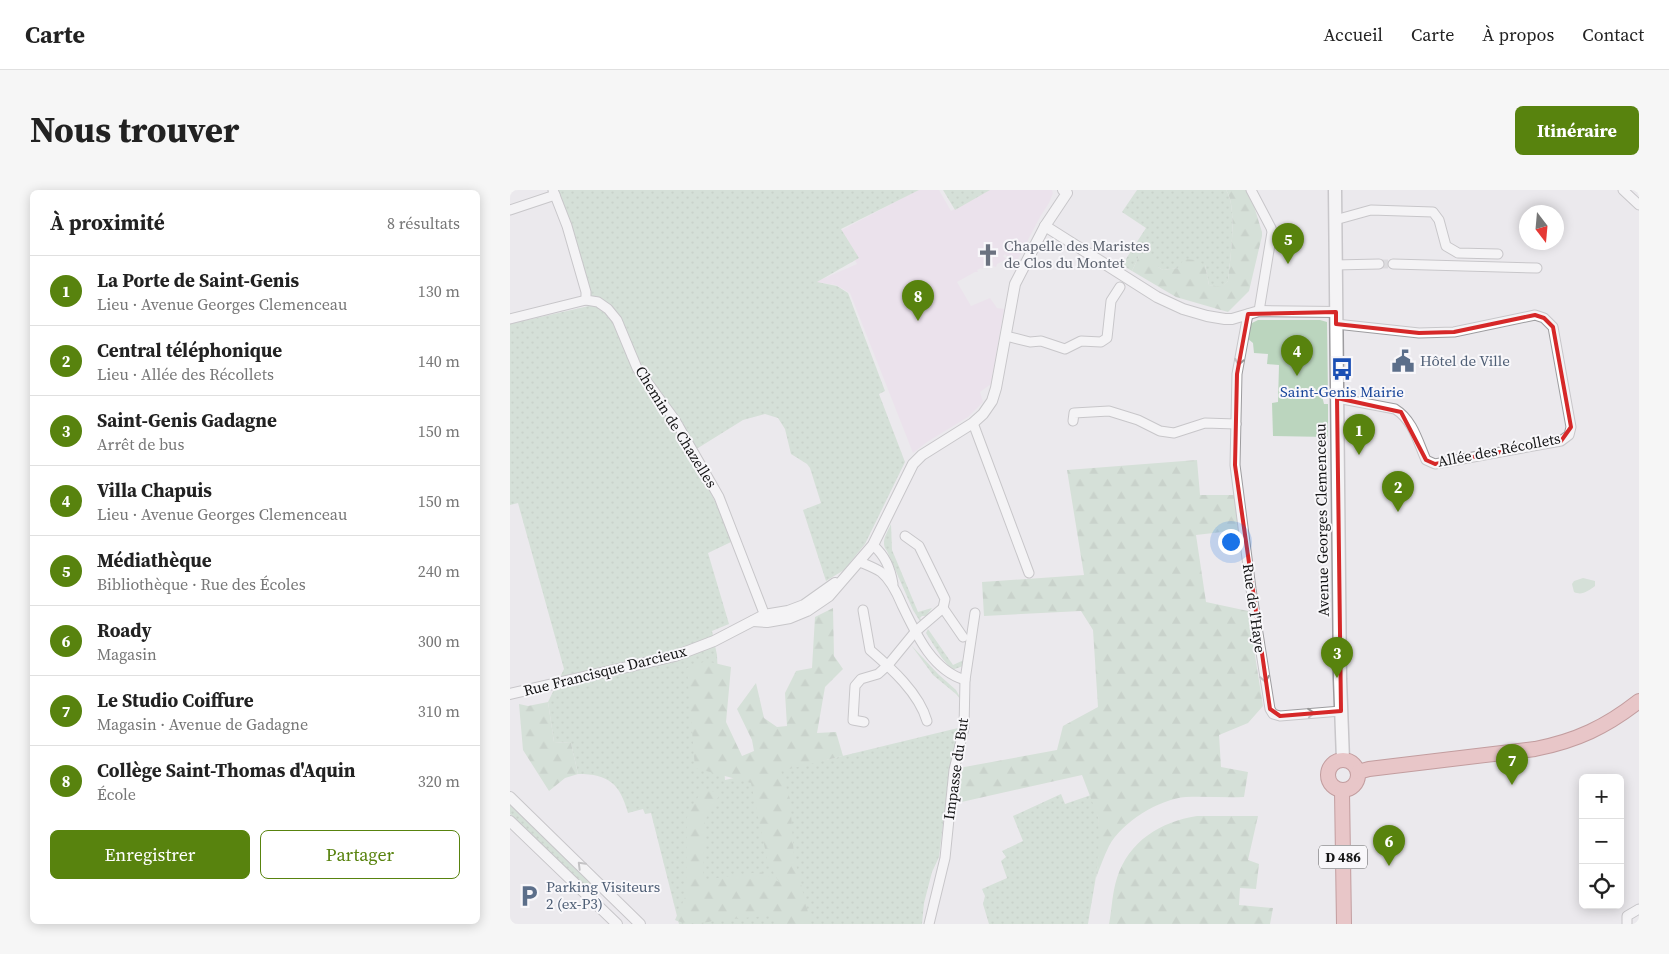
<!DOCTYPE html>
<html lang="fr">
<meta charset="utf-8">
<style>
body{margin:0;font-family:"Source Serif 4",serif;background:#f6f6f6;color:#222}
.controls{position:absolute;right:15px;bottom:15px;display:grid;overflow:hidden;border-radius:8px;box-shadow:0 2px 12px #0003}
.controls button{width:45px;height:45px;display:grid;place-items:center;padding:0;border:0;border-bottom:1px solid #e0e0e0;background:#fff;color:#222;font:25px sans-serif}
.compass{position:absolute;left:1009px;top:15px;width:45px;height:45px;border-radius:50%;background:#fff;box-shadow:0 2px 12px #0003;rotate:164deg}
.you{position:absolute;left:720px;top:351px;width:18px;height:18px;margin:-12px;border:4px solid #fff;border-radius:50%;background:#1a73e8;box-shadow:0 0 0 8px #1a73e833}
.badge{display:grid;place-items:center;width:32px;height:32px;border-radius:50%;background:#58830e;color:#fff;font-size:16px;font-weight:700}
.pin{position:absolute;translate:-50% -41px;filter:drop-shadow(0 1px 2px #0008)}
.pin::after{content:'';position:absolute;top:26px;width:18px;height:15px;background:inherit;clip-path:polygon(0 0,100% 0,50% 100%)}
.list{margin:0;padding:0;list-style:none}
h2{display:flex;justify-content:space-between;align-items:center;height:65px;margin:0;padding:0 20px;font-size:21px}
h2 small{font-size:16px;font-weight:400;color:#767676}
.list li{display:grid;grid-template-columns:32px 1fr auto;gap:15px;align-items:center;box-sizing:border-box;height:70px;padding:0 20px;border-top:1px solid #e0e0e0}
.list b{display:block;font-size:19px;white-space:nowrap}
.list p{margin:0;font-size:16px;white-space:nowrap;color:#767676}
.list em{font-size:16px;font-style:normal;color:#767676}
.actions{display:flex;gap:10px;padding:15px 20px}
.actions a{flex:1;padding:11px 0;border:1px solid #58830e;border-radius:8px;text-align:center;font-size:18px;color:#58830e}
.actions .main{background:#58830e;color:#fff}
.icon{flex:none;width:28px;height:28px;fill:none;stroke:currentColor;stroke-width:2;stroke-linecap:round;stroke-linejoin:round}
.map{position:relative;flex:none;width:1129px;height:734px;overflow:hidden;border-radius:8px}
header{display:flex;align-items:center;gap:30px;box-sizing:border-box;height:70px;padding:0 25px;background:#fff;border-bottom:1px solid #e0e0e0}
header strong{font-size:24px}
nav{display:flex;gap:28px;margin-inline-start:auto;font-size:18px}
.intro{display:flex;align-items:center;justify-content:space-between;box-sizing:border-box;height:120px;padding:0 30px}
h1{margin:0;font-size:35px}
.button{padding:12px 22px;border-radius:8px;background:#58830e;color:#fff;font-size:18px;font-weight:700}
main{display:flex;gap:30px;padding:0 30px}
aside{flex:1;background:#fff;border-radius:8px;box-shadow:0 2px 12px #0003}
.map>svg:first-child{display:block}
.education{fill:#ecdaea}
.grass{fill:url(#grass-dots)}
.forest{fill:url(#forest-firs)}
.park{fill:#bbd5be}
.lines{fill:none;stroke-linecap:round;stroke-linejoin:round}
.minor-tunnel{stroke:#cbc9cd;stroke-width:9;stroke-dasharray:9 4.5;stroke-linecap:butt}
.minor-casing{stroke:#9d9c9f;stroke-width:11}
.tertiary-casing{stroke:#9d9c9f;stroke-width:12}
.secondary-casing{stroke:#9d9c9f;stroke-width:15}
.primary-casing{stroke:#914141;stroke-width:16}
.minor{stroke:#fff;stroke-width:9}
.tertiary{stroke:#fff;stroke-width:10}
.secondary{stroke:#fff;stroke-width:12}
.primary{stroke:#e59b9b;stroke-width:14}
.oneway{stroke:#969696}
.marked{fill:none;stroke:#d62828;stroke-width:4;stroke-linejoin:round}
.labels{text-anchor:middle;stroke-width:4;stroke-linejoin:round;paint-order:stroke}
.shield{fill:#f8f7fa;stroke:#59595a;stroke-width:1}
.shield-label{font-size:14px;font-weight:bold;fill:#151516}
.worship-label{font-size:15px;fill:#5b616d;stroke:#f8f7fa;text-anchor:start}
.service-label{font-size:15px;fill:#4e5e75;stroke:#f8f7fa;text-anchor:start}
.transit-label{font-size:15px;fill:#164399;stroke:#f8f7fa}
.street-label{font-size:15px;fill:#151516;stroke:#f8f7fa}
</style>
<header>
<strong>Carte</strong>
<nav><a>Accueil</a><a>Carte</a><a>À propos</a><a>Contact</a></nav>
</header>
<div class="intro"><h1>Nous trouver</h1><a class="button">Itinéraire</a></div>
<main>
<aside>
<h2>À proximité<small>8 résultats</small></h2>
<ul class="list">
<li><span class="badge">1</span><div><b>La Porte de Saint-Genis</b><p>Lieu · Avenue Georges Clemenceau</p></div><em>130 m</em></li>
<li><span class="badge">2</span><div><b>Central téléphonique</b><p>Lieu · Allée des Récollets</p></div><em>140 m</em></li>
<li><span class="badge">3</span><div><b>Saint-Genis Gadagne</b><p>Arrêt de bus</p></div><em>150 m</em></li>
<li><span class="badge">4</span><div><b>Villa Chapuis</b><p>Lieu · Avenue Georges Clemenceau</p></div><em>150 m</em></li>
<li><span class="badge">5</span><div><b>Médiathèque</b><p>Bibliothèque · Rue des Écoles</p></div><em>240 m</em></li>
<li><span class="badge">6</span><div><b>Roady</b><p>Magasin</p></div><em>300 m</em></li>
<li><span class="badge">7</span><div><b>Le Studio Coiffure</b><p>Magasin · Avenue de Gadagne</p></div><em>310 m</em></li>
<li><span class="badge">8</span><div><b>Collège Saint-Thomas d'Aquin</b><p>École</p></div><em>320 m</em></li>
</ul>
<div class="actions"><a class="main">Enregistrer</a><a>Partager</a></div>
</aside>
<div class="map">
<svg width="1129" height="734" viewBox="0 0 1129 734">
<defs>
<pattern id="grass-dots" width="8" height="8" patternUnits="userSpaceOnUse" patternTransform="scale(1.25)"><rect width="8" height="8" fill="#bbd5be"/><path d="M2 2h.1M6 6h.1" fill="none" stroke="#a0b6a3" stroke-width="1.8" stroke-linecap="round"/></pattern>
<pattern id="forest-firs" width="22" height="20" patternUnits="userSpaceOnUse" patternTransform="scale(1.25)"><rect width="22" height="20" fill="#bbd5be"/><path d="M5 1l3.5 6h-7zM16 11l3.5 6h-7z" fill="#a0b6a3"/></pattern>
</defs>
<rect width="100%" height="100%" fill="#ebe9ed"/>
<path class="education" d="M408 0H429L441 21 479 0H542L543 3 539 13 530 27 508 69 501 73 495 64 493 66 497 69 495 72 493 71 487 74 486 77 483 76V72L478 76 476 75 473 77V79L471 78 467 80 468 82H465L447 92 461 116 480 108 487 118 494 119 481 194 470 202 473 212 458 227 417 252 403 263 340 103 326 95 312 93 301 94 347 74 330 41Z"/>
<g class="grass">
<path d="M46 0H409L331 39 349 68 307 92 327 96 338 103 375 201 369 204 395 272 355 354 334 380 316 391 293 320 311 313 300 278 297 274 281 264 275 239 268 228 255 224 233 230 180 263 208 317 221 352 198 363 219 434 202 441 207 465 208 489 215 590 255 581 320 569 448 538 438 595 429 667 422 682 414 713 412 734H169L141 623 135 624 133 619 118 623C110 594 99 584 68 584L61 553 44 552 38 512 54 479 8 313 0 315V134L83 115Z"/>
<path d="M433 0H480L445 20Z"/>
<path d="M627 0H716C728 17 720 70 718 91L712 98 699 95 695 75 653 80 629 66 622 81 612 75 636 38 612 22Z"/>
<path d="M381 334 382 360 408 422 422 418 416 426H412L410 428 413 432 411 433 403 420 377 361C370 352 377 343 381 334Z"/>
<path d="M418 439 443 475 456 469 453 476 442 480 432 468 416 443Z"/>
<path d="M401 455 428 484 446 500 452 511 446 504 423 485Z"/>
<path d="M551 604 555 614 581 605C583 612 587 620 588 627 593 661 583 701 578 734H479L473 714 475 706 472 699 497 688 491 671 496 667 492 661 513 651 503 626Z"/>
<path d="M0 615 35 648 61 668 86 695 78 702 0 624Z"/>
</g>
<g class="forest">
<path d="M716 0H739L752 42V46L739 101 718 122 666 107 622 81 629 66 637 64 646 68 648 77 653 80 668 78 674 69 685 70 695 75 699 95 712 97 718 91C720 69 728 17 716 0Z"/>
<path d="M687 270 690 305H724L729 340 686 345 696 412 738 421 753 516 738 533 709 545 711 577 738 582 734 607C715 608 695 606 676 607 649 609 612 632 599 656 594 666 590 677 586 688L589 650 588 627 572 585 447 613 449 578 547 560 553 536 588 517 583 440 571 421 474 426 472 392 574 385 557 280Z"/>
<path d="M323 418 324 466 333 479 315 497 307 543 326 542 333 566 271 581 280 609 284 667 301 734H270L263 725 202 731C193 734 173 734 165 730L176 705 177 627 193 598 210 604 195 630 193 690 250 682 269 692 258 673 241 593 185 578 177 478 196 471 221 477 216 532 232 566 244 561 242 550 227 519 246 493 254 528 267 537 277 536 275 503 286 481 302 478 305 427Z"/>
<path d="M38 512 44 552 61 553 68 584 55 588 39 601 13 560 9 514 18 516Z"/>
<path d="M687 626H748L738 670 749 674 746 699 730 698 729 715 763 718 760 734H599C602 719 602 703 607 688 619 651 650 632 687 626Z"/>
</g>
<g class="park">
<path d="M748 130H810L817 132 818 206H812L814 214H818V247L763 246 762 213 768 212 769 175 757 174 758 164 744 163 743 153 737 148 740 134Z"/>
<path d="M1073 388 1085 391V396C1078 401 1072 406 1064 402L1062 394 1064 391Z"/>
</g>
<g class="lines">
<path class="minor-tunnel" d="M869 74H883"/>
<defs>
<g id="minor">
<path d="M43 0 57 36 76 102V110L88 112 98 119 107 130 127 178 165 230 209 307 257 431"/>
<path d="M741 0 761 38 762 42 749 121"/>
<path d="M1113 0 1129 15"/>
<path d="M0 20 45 5"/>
<path d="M825 30 861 20 923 22 929 30 936 56 948 63 988 64"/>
<path d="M883 74 1027 78"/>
<path d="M825 75 869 74"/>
<path d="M738 124 727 184 725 275 741 399 760 519 763 524 770 526 831 521"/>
<path d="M0 129 76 110"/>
<path d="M826 134 909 143 944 142 1025 125 1034 128 1043 137 1061 237 1059 245 1051 251 925 274 916 270C908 252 903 230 885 219L827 208"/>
<path d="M496 146 520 152 531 151 555 159 571 151 591 152 597 148 601 111 610 97"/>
<path d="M563 231 564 223 599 221 628 230 650 241 664 243 695 233 726 234"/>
<path d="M463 233 519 383"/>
<path d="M363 355C375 366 380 377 383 394"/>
<path d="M350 372C357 375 365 378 371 382 381 390 387 403 392 415 406 444 422 480 455 490"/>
<path d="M433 418 453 447"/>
<path d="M353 420 360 460C381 478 409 503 417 531"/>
<path d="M354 532 343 530 345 496 351 489 368 484 378 475 405 442 433 418 435 409 409 356 395 346"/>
<path d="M419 734 435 668 444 580 454 538 455 490 465 423"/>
<path d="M1117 734V726L1129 719"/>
</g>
<g id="tertiary">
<path d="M535 36 647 107 673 119 697 126 715 129H722L749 121 826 122"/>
<path d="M243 431 257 432 280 428 297 421 319 406 363 355 403 274 412 265 463 233 473 224 482 211 486 198 505 94 535 36 557 3 553 0"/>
<path d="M0 504 165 466 204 451 254 425 278 421 294 415 325 393"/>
<path d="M0 607 130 734"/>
<path d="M0 631 107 734"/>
</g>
<path id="secondary" d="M825 0 830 489 833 570"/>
<g id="primary">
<circle cx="833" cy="585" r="15"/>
<path d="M848 582 859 579 1025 559C1066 551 1096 537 1129 511"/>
<path d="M832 601 834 734"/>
</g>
</defs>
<use href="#minor" class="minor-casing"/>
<use href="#tertiary" class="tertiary-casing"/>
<use href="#secondary" class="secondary-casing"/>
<use href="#primary" class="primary-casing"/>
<use href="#minor" class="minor"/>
<use href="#tertiary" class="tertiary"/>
<use href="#secondary" class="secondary"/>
<use href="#primary" class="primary"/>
</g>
<defs><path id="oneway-chevron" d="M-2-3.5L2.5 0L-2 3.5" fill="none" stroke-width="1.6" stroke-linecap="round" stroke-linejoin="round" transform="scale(1.25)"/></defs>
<g class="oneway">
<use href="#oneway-chevron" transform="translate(729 172) rotate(100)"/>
<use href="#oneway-chevron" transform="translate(755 489) rotate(81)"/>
<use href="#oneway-chevron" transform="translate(801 523) rotate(-5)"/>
<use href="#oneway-chevron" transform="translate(71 675) rotate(-135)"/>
</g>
<path d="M0 0H1129V734H0ZM826 122V134L909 143 944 142 1025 125 1034 128 1043 137 1061 237 1051 251 925 274 916 270 891 222 827 208 831 521 770 526 760 519 725 275 727 184 738 124Z" fill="#ebe9ed" fill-opacity=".55" fill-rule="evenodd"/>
<path class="marked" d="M826 122V134L909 143 944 142 1025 125 1034 128 1043 137 1061 237 1051 251 925 274 916 270 891 222 827 208 831 521 770 526 760 519 725 275 727 184 738 124Z"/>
<defs>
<symbol id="church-bare" viewBox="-9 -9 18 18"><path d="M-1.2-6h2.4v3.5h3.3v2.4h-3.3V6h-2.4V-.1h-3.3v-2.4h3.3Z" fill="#6b7280" stroke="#f8f7fa" stroke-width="2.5" paint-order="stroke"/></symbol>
<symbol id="civic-bare" viewBox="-9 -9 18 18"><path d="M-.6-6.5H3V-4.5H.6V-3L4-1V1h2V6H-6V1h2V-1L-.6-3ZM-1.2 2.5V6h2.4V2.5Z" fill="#5c6f8a" stroke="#f8f7fa" stroke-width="2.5" paint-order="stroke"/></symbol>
<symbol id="bus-bare" viewBox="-9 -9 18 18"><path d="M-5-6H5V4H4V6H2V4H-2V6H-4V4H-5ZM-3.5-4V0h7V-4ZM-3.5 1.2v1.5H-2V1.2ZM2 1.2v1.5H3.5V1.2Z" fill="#1a4fb4" stroke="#f8f7fa" stroke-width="2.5" paint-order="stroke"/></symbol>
<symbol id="parking-bare" viewBox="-9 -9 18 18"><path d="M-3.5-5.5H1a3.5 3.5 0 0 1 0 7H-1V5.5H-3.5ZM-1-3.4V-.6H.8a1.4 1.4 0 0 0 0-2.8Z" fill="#5c6f8a" stroke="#f8f7fa" stroke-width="2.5" paint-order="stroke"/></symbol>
</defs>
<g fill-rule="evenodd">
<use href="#church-bare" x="462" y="49" width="32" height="32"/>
<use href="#civic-bare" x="877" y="155" width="32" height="32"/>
<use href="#bus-bare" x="816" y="163" width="32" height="32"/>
<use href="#parking-bare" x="3" y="690" width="32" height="32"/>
</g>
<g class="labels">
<rect class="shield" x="809" y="655.5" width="48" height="23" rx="4"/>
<g class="shield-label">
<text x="833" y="672">D 486</text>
</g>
<g class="worship-label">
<text x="494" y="61">Chapelle des Maristes<tspan x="494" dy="17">de Clos du Montet</tspan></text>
</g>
<g class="service-label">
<text x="910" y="176">Hôtel de Ville</text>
<text x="36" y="702">Parking Visiteurs<tspan x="36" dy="17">2 (ex-P3)</tspan></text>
</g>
<g class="transit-label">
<text x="832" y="207">Saint-Genis Mairie</text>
</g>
<g class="street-label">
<text transform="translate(166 237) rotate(58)" y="5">Chemin de Chazelles</text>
<text transform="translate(989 260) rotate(-11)" y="5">Allée des Récollets</text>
<text transform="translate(812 330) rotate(-91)" y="5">Avenue Georges Clemenceau</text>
<text transform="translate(744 418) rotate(82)" y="5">Rue de l'Haye</text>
<text transform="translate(95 481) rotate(-14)" y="5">Rue Francisque Darcieux</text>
<text transform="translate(446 579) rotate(-82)" y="5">Impasse du But</text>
</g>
</g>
</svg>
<div class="controls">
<button>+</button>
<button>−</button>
<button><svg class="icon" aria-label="locate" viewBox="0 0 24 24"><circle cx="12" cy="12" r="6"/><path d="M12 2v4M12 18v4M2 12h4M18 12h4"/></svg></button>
</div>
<svg class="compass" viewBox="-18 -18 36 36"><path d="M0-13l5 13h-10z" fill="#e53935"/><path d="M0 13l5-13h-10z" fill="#767676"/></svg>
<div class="you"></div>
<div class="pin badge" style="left:849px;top:265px">1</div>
<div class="pin badge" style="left:888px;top:322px">2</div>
<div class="pin badge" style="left:827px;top:488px">3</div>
<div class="pin badge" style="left:787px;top:186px">4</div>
<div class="pin badge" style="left:778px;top:74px">5</div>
<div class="pin badge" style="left:879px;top:676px">6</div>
<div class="pin badge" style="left:1002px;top:595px">7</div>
<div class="pin badge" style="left:408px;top:131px">8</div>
</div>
</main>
